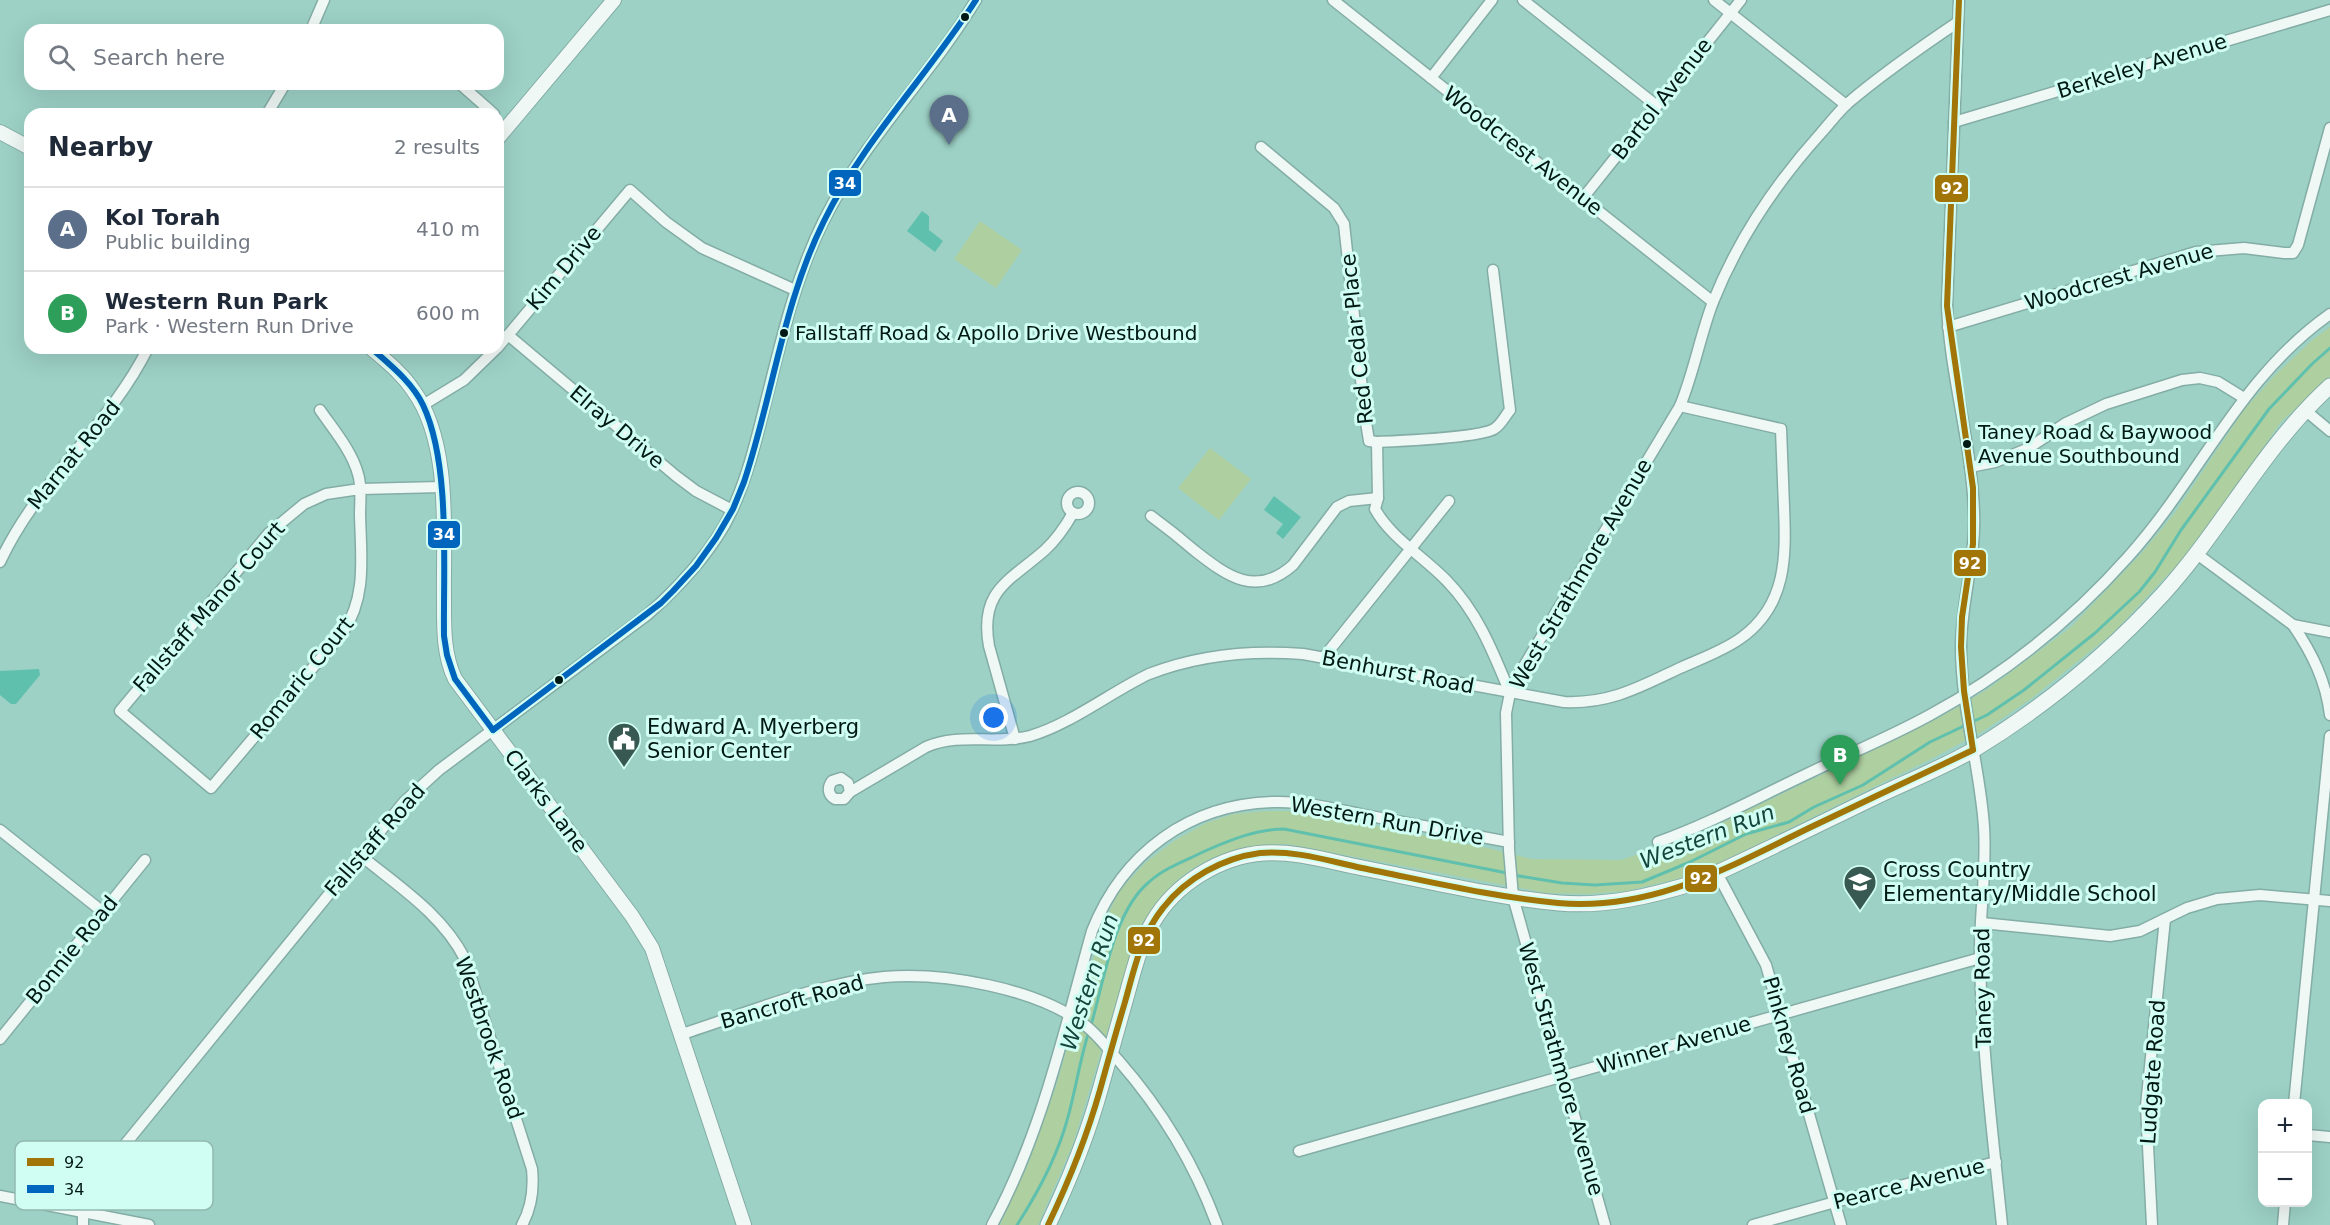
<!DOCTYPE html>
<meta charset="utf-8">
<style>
body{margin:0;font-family:"DejaVu Sans",sans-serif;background:#f2f2f3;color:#1f2937}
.controls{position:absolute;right:18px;bottom:18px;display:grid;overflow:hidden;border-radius:12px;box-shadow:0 6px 24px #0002}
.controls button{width:54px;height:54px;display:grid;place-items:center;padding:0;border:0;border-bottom:2px solid #e0e1e3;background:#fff;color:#1f2937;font:30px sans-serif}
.you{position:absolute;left:994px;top:718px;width:21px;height:21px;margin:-15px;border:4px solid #fff;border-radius:50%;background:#1a73e8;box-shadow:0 0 0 9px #1a73e833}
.badge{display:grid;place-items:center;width:39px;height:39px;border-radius:50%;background:#2563eb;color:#fff;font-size:20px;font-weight:700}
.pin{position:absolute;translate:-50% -50px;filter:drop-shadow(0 2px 3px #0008)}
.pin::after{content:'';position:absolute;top:32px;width:21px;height:18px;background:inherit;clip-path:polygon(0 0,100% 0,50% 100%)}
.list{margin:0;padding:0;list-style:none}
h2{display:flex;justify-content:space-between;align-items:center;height:78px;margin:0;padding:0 24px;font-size:26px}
h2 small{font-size:20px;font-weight:400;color:#747a83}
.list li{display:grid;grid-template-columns:39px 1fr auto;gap:18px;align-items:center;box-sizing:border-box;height:84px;padding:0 24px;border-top:2px solid #e0e1e3}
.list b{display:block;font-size:22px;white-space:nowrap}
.list p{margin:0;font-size:20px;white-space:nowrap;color:#747a83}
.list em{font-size:20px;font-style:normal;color:#747a83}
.icon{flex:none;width:33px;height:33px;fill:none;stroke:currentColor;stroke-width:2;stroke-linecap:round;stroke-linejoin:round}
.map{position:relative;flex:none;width:2330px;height:1225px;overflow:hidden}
.search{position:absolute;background:#fff;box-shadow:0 6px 24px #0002;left:24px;top:24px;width:480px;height:66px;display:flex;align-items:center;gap:15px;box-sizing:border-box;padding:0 21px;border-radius:18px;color:#747a83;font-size:22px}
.panel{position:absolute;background:#fff;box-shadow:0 6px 24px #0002;left:24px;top:108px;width:480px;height:246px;border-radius:18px}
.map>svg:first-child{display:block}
.green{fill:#aecfa0}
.water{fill:#60c0ae}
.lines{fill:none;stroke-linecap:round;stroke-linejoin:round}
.stream{stroke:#60c0ae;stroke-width:3}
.minor-casing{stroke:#83ada5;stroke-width:13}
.tertiary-casing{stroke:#83ada5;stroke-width:16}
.secondary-casing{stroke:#83ada5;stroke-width:17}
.minor{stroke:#f0f8f6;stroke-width:10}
.tertiary{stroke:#f0f8f6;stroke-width:14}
.secondary{stroke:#f0f8f6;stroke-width:15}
.bus-1-casing{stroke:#d1fef3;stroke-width:10}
.bus-2-casing{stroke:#d1fef3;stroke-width:10}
.bus-1{stroke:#a17507;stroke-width:6}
.bus-2{stroke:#0065bd;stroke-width:6}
.bus-dot{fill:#001914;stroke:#d1fef3;stroke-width:2}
.labels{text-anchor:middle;stroke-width:6;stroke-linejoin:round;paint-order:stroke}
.bus-label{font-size:20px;fill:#001914;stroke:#d1fef3;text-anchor:start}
.street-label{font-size:21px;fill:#001914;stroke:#d1fef3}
.poi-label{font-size:21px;fill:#001914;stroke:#d1fef3;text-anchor:start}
.water-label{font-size:22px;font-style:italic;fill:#13453c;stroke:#d1fef3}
.key{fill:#d1fef3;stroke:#92b9b0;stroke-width:1.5}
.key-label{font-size:16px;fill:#001914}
.line-badge{stroke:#d1fef3;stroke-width:2}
.badge-label{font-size:16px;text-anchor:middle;font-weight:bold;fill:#fff}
</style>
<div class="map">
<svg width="2330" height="1225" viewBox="0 0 2330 1225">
<rect width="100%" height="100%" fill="#9dd1c6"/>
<g class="green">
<path d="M980 221 1022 250 996 288 954 259Z"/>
<path d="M2330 327V377L2281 422 2192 549 2113 633 2032 698 1985 730 1933 758 1697 874 1627 891 1587 894 1546 893 1287 844C1218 845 1171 870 1138 931L1073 1144 1038 1225H1000L1029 1162 1056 1086 1104 922 1120 890 1146 862 1174 841 1206 823 1233 814 1266 811H1301L1492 849 1532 859 1621 860 1701 833 1937 719 1988 689 2071 627 2140 555 2174 514 2244 410 2274 376 2311 341Z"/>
<path d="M1210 448 1251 479 1219 520 1178 488Z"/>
</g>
<g class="water">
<path d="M922 211 929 216V230L943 241 935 252 907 231Z"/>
<path d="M1274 496 1301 517 1283 539 1276 533 1283 524 1264 510Z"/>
<path d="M39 669 40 675 16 704H11L0 695V671Z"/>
</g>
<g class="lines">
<g class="stream">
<path d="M1972 722 1987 715 2024 690 2095 633 2139 592 2155 572 2181 530 2269 409 2312 364 2330 348"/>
<path d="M1513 875 1562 883 1595 885 1642 882 1690 862 1746 834 1789 822 1814 807 1863 785 1930 742 1966 725"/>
<path d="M1091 1025C1104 982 1113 912 1149 882 1164 868 1187 860 1205 851 1230 840 1257 829 1284 829L1507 873"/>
<path d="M1017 1225C1039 1191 1058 1155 1068 1117 1076 1088 1080 1059 1089 1031"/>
</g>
<defs>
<g id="minor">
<path d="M1333 0 1713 302"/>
<path d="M1523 0 1657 106"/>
<path d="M1714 0 1846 105"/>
<path d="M1959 0 1947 306C1950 376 1972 444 1974 513 1976 559 1961 602 1961 647 1961 708 1980 766 1984 827 1987 872 1979 916 1980 961 1982 1050 1993 1137 2002 1225"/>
<path d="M311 30 324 0"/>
<path d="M1431 78 1492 0"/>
<path d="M460 84 494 114"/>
<path d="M267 114 285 84"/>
<path d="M1954 122 2330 10"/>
<path d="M1261 147 1334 208 1344 224 1365 416 1369 441 1377 442 1378 498 1375 509C1391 538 1424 557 1447 581 1478 613 1493 652 1510 693"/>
<path d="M1583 198 1741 0"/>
<path d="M1948 327 2196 252 2244 248 2284 253H2293L2298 245 2330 128"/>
<path d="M508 335 676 476 696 491 732 510"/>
<path d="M498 347 630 190 666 222 702 248 795 290"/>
<path d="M423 405 464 380 497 348"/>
<path d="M320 410C333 429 352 451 358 474 362 486 360 502 360 515 361 557 367 597 343 632L211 788 120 711 269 533 304 504 326 494 360 489 441 487"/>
<path d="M2305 410 2330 431"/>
<path d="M1377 442C1399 441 1478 438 1494 429 1501 425 1505 416 1510 410L1493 270"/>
<path d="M1970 467 1995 462 2027 449 2066 423 2106 404 2182 380 2200 378 2218 382 2244 398"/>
<circle cx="1078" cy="503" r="11"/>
<path d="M1151 516C1166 527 1181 539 1195 551 1227 576 1256 598 1293 565L1337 507 1349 501 1378 498"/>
<path d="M2197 554 2293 625 2330 632"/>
<path d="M0 562C38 480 108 428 148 348"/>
<path d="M2293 625C2312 653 2326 681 2330 715"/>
<path d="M1324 657 1449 501"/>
<path d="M1015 739 989 646C979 590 1010 581 1045 550 1057 539 1065 527 1073 513"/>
<path d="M850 792 848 783 841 778 832 781C827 788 828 795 835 799H844L850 792 926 747C960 732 995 745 1030 736 1071 724 1111 692 1149 674 1198 655 1251 650 1303 654L1564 702C1610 704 1640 687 1680 668 1700 659 1723 651 1741 638 1787 605 1786 557 1784 507 1783 481 1782 455 1781 429L1680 406"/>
<path d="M0 830 103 912"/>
<path d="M1658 842C1709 824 1758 797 1807 774 1848 754 1890 737 1930 715 2005 674 2071 621 2128 557 2200 477 2239 378 2330 314"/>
<path d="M360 855C398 886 442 914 465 959L532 1169C534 1189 532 1207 522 1225"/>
<path d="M1717 873 1766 965 1841 1225"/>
<path d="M1982 923 2110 936 2140 931 2187 908 2217 899 2260 895 2330 901"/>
<path d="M682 1034C745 1014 818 983 884 977 944 972 1036 988 1085 1025 1098 1035 1108 1049 1119 1061 1161 1109 1195 1165 1217 1225"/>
<path d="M0 1039 145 860"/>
<path d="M2294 1104 2330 736"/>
<path d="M2308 1135 2330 1137"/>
<path d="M1299 1151 1980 958"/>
<path d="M0 1196 149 1225"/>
<path d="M83 1225V1205L96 1180 404 802 439 770 647 615C677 589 704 560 724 526 746 486 756 441 767 397 782 337 796 276 824 220 864 140 930 76 976 0"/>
<path d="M992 1225C1042 1133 1064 1031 1092 931 1123 853 1189 804 1274 802 1305 801 1335 809 1365 815 1413 824 1461 833 1509 842"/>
<path d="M1605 1225 1513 897 1509 850 1506 713 1510 693 1515 681 1680 406C1694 372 1700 336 1713 302 1738 239 1776 183 1821 133 1830 123 1838 112 1848 103 1883 73 1921 47 1958 22"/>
<path d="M1753 1225 1835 1202 1996 1162"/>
<path d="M2152 1225 2146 1106 2165 919"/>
<path d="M2283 1225 2285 1202"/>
</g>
<g id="tertiary">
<path d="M0 132 30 148"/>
<path d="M498 138 614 0"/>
<path d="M371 348C386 361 402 373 413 390 452 443 443 535 444 599 444 626 443 654 455 679L632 916 652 948 744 1225"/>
</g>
<path id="secondary" d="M1048 1225C1069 1181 1087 1137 1100 1090 1109 1058 1118 1026 1127 994 1134 969 1140 944 1153 922 1175 884 1220 856 1264 853 1296 851 1328 861 1358 867 1425 880 1492 897 1559 903 1606 907 1652 896 1697 882 1757 855 1817 825 1877 796 1909 781 1944 767 1975 749 2044 707 2108 654 2163 594 2223 528 2263 447 2330 386"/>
</defs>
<use href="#minor" class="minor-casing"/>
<use href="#tertiary" class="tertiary-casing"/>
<use href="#secondary" class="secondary-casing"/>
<use href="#minor" class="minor"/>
<use href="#tertiary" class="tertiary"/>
<use href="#secondary" class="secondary"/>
<defs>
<g id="bus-1">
<path d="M1959 0 1947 306 1973 488V544L1962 617 1961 647 1964 691 1973 750"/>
<path d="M1048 1225C1069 1181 1087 1136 1100 1090 1108 1061 1116 1032 1125 1002 1134 970 1141 935 1163 908 1186 878 1223 858 1260 853 1295 850 1329 861 1362 868 1427 881 1492 897 1558 903 1653 911 1727 868 1809 828 1864 802 1918 776 1973 750"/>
</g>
<g id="bus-2">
<path d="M371 348C390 365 412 382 423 405 451 464 443 570 444 636L447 655 455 679 493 730"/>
<path d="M493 730 661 603 673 591 696 566 716 538 733 509 744 482C773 395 783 303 824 221 863 141 928 75 976 0"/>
</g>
</defs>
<use href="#bus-1" class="bus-1-casing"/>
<use href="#bus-2" class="bus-2-casing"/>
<use href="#bus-1" class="bus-1"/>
<use href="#bus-2" class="bus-2"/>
</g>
<defs>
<symbol id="civic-pin" viewBox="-11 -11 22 30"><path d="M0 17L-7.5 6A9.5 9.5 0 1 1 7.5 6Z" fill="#375952" stroke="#d1fef3"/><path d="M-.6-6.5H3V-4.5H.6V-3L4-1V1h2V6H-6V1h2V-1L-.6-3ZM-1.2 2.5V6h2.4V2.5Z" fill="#fff"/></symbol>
<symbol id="school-pin" viewBox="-11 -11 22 30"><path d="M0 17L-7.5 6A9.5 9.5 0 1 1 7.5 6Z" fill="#375952" stroke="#d1fef3"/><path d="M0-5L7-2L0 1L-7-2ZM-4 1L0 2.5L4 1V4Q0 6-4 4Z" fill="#fff"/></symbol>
</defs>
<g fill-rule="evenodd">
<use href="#civic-pin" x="605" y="720" width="38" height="52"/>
<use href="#school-pin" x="1841" y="863" width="38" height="52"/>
</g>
<g class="bus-dot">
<circle cx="965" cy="17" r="5"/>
<circle cx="784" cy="333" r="5"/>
<circle cx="1967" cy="444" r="5"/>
<circle cx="559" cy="680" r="5"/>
</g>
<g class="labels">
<g class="bus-label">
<text x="795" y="340">Fallstaff Road &amp; Apollo Drive Westbound</text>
<text x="1978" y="439">Taney Road &amp; Baywood<tspan x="1978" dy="24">Avenue Southbound</tspan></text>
</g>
<g class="street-label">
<text transform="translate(2142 66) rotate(-17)" y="7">Berkeley Avenue</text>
<text transform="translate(1662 99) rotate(-52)" y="7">Bartol Avenue</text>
<text transform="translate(1523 151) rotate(38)" y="7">Woodcrest Avenue</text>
<text transform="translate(564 268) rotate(-50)" y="7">Kim Drive</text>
<text transform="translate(2119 277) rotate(-16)" y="7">Woodcrest Avenue</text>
<text transform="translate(1357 339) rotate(-96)" y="7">Red Cedar Place</text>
<text transform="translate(617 427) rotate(40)" y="7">Elray Drive</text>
<text transform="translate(74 455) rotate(-51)" y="7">Marnat Road</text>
<text transform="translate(1581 574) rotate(-60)" y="7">West Strathmore Avenue</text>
<text transform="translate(209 607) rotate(-49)" y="7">Fallstaff Manor Court</text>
<text transform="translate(1398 672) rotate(11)" y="7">Benhurst Road</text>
<text transform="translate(302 678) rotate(-51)" y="7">Romaric Court</text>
<text transform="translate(546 801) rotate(53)" y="7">Clarks Lane</text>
<text transform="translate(1387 821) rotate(10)" y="7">Western Run Drive</text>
<text transform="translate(375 840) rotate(-49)" y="7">Fallstaff Road</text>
<text transform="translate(72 950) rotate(-51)" y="7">Bonnie Road</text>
<text transform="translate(1983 988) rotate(-91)" y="7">Taney Road</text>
<text transform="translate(792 1002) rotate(-16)" y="7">Bancroft Road</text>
<text transform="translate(489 1038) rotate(71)" y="7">Westbrook Road</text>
<text transform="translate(1674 1045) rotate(-16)" y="7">Winner Avenue</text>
<text transform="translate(1789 1045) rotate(74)" y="7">Pinkney Road</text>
<text transform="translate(1561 1069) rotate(74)" y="7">West Strathmore Avenue</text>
<text transform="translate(2153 1072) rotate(-86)" y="7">Ludgate Road</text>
<text transform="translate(1909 1184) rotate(-14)" y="7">Pearce Avenue</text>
</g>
<g class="poi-label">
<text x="647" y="734">Edward A. Myerberg<tspan x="647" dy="24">Senior Center</tspan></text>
<text x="1883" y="877">Cross Country<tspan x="1883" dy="24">Elementary/Middle School</tspan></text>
</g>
<g class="water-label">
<text transform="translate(1707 836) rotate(-21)" y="8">Western Run</text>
<text transform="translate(1089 982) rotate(-72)" y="8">Western Run</text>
</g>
</g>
<rect x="15" y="1141" width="198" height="69" rx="9" class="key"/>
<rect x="27" y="1158" width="27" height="8" fill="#a17507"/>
<rect x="27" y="1185" width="27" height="8" fill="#0065bd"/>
<g class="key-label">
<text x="64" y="1168">92</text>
<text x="64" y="1195">34</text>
</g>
<g class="line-badge">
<rect x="828" y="169" width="34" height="28" rx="6" fill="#0065bd"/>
<rect x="1934" y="174" width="35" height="29" rx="6" fill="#a17507"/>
<rect x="427" y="520" width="34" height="29" rx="6" fill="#0065bd"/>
<rect x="1953" y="549" width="34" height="28" rx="6" fill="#a17507"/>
<rect x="1684" y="864" width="34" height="29" rx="6" fill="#a17507"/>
<rect x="1127" y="926" width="34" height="29" rx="6" fill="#a17507"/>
</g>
<g class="badge-label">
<text x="845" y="189">34</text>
<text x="1952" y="194">92</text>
<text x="444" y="540">34</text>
<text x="1970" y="569">92</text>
<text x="1701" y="884">92</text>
<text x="1144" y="946">92</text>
</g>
</svg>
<div class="controls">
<button>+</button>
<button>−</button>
</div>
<div class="you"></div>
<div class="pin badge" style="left:949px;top:145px;background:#5c6f8a">A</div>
<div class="pin badge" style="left:1840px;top:785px;background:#2e9e5b">B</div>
<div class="search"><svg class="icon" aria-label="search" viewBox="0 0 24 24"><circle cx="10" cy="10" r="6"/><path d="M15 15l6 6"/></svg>Search here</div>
<section class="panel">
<h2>Nearby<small>2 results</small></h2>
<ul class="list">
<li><span class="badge" style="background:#5c6f8a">A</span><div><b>Kol Torah</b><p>Public building</p></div><em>410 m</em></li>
<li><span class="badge" style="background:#2e9e5b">B</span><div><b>Western Run Park</b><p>Park · Western Run Drive</p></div><em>600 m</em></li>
</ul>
</section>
</div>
